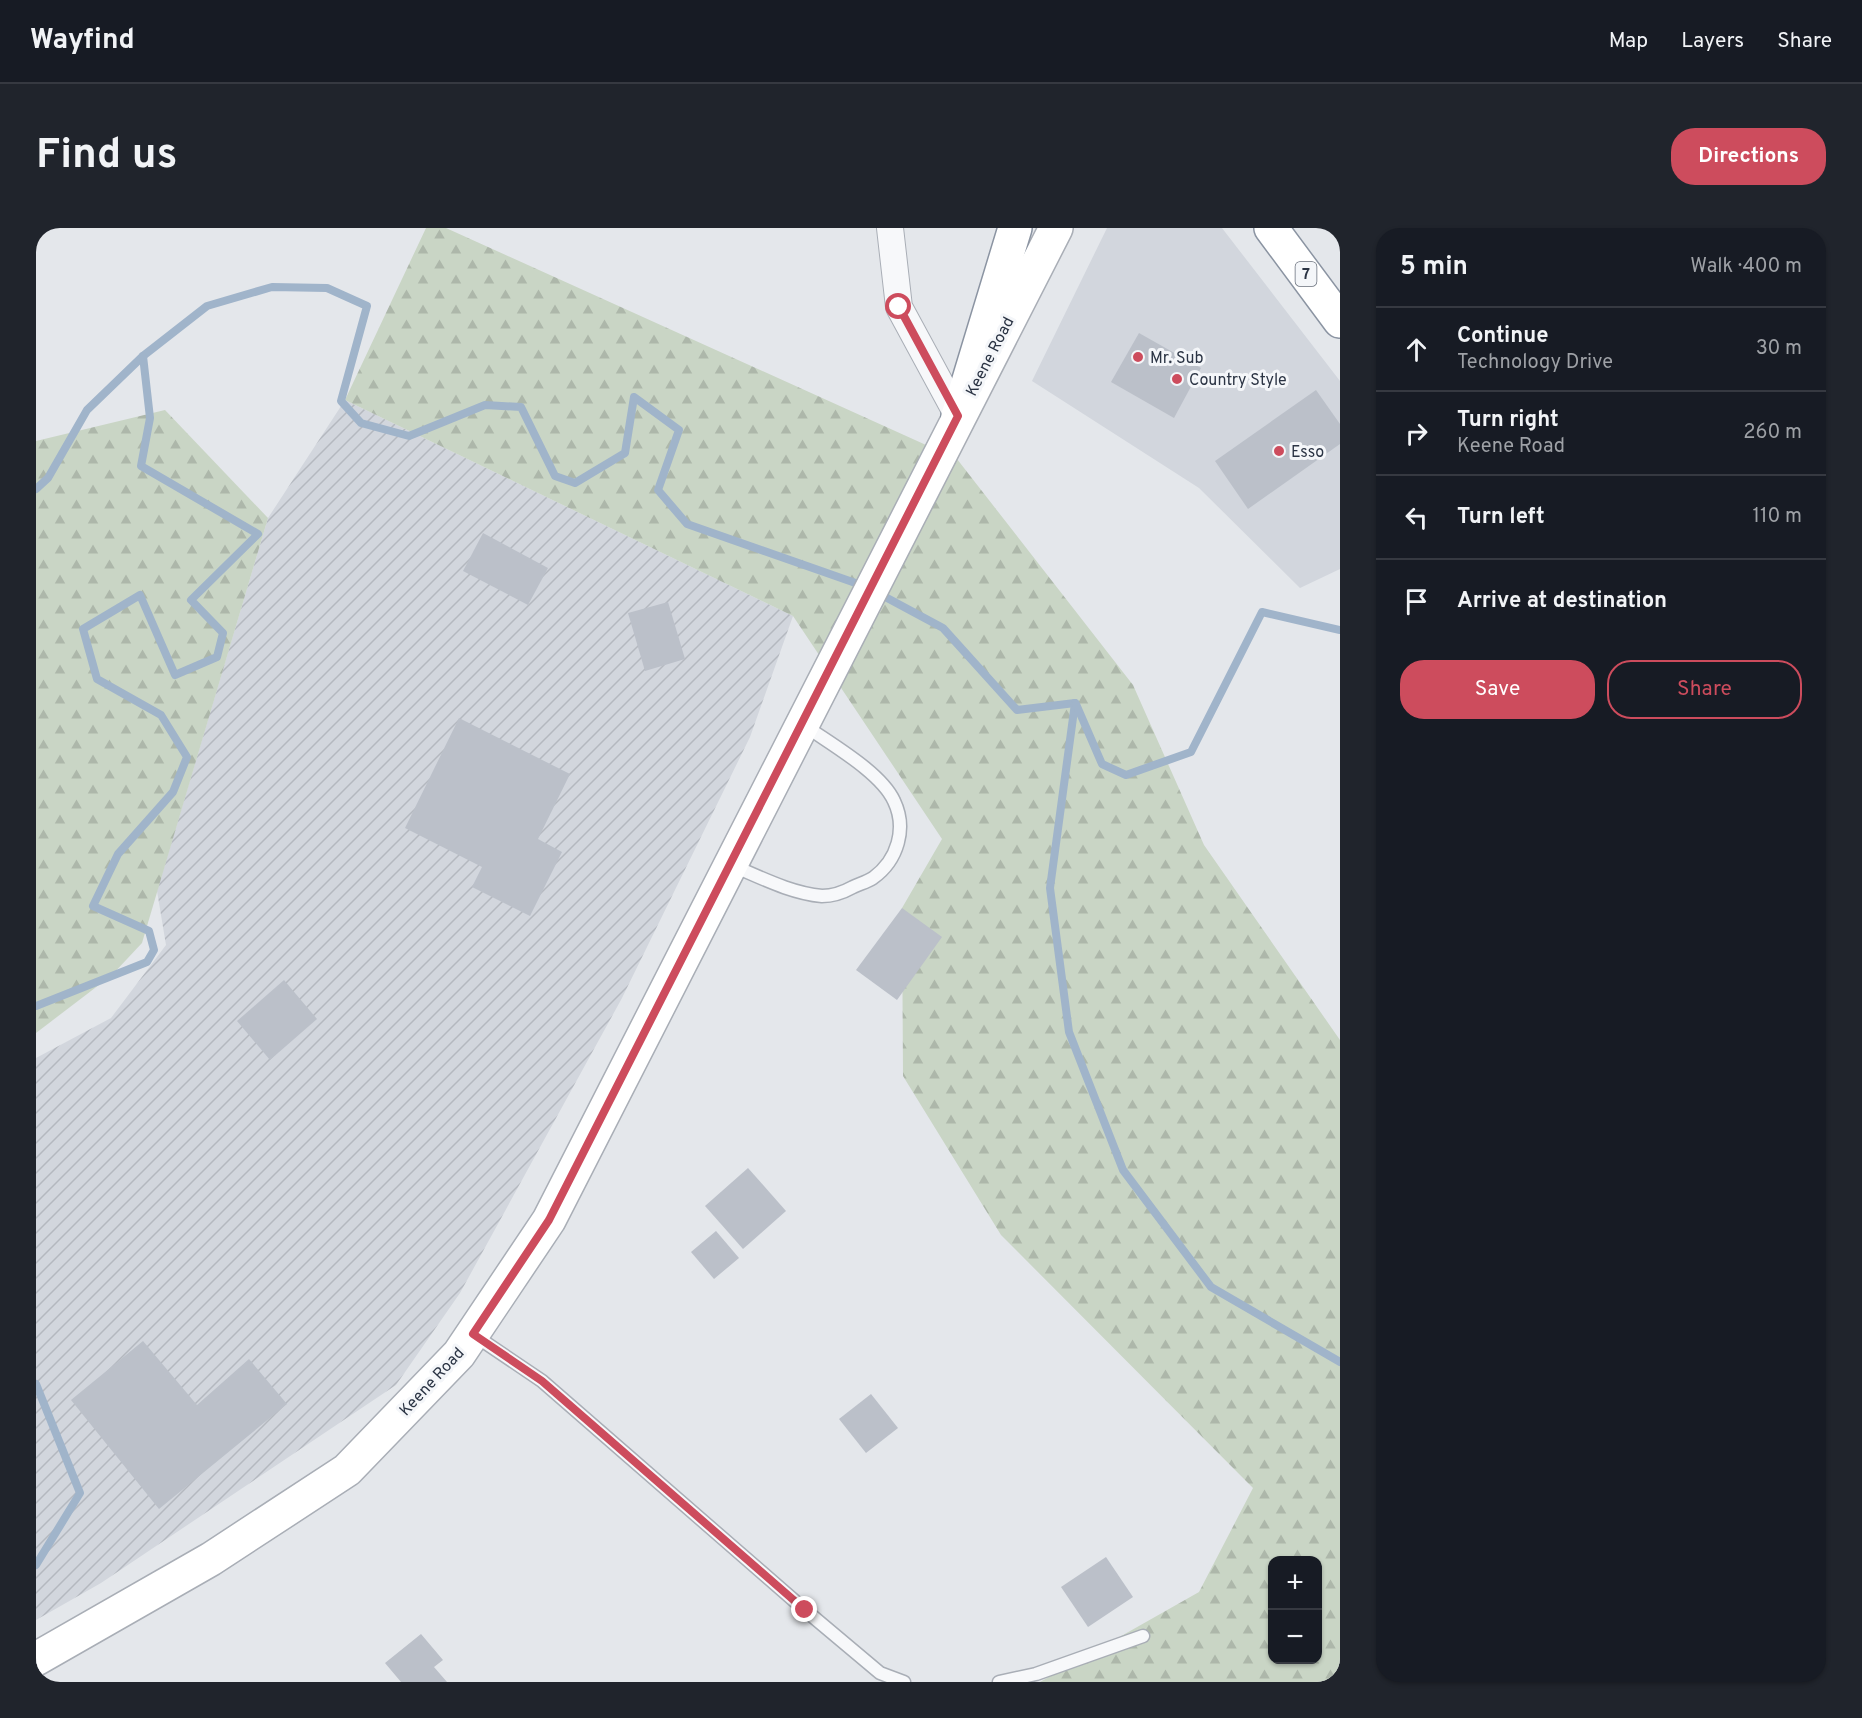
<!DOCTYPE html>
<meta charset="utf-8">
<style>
body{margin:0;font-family:Overpass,sans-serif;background:#20242c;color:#f1f3f6}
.controls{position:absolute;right:18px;bottom:18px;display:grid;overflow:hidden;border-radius:12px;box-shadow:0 2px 4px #0004}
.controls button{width:54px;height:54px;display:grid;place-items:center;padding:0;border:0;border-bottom:2px solid #363941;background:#171b24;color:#f1f3f6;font:30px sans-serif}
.stop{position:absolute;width:18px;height:18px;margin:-14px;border:4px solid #cd4c5d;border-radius:50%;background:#fff}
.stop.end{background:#cd4c5d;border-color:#fff;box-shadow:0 2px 6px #0008}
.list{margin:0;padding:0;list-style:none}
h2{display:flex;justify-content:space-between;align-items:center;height:78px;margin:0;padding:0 24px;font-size:26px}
h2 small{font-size:20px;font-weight:400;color:#9ea1a6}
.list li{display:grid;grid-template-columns:39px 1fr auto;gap:18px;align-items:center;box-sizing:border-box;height:84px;padding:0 24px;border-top:2px solid #363941}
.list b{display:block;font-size:22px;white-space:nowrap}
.list p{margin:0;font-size:20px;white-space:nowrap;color:#9ea1a6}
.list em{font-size:20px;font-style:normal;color:#9ea1a6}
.actions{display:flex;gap:12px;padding:18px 24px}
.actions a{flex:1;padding:14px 0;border:2px solid #cd4c5d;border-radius:24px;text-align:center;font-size:21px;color:#cd4c5d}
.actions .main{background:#cd4c5d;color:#fff}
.icon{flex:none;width:33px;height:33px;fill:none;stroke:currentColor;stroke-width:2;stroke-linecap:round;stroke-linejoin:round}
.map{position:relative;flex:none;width:1304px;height:1454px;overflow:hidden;border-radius:24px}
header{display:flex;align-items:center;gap:36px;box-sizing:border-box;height:84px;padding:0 30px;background:#171b24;border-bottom:2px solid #363941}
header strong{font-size:28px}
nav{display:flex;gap:33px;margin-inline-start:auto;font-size:21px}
.intro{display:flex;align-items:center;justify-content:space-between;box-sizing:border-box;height:144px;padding:0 36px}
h1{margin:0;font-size:42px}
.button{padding:15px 27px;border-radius:24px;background:#cd4c5d;color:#fff;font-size:21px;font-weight:700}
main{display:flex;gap:36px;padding:0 36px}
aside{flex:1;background:#171b24;border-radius:24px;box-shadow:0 2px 4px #0004}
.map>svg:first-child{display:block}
.built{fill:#d2d6dd}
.industrial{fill:url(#industrial-furrows)}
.forest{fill:url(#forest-firs);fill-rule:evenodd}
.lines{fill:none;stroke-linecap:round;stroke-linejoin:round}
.stream{stroke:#a0b4ca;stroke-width:8}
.building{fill:#bbc0c9}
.lane-casing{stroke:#a9aeb6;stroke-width:15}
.street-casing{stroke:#a9aeb6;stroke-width:28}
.secondary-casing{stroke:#a9aeb6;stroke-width:36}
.highway-casing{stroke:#8b94a2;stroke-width:36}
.lane{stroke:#f7f8fa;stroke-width:12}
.street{stroke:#f7f8fa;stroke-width:26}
.secondary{stroke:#fff;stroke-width:33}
.highway{stroke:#fff;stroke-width:33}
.route{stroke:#cd4c5d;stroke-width:8}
.poi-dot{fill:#cd4c5d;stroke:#f4f6f9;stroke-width:2}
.labels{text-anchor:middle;stroke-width:6;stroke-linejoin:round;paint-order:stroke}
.shield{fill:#f4f6f9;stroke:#676e7a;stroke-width:1.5}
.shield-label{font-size:15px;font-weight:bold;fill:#2b3444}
.street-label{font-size:16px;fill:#2b3444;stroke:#f4f6f9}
.poi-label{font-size:16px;fill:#2b3444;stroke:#f4f6f9;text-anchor:start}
</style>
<header>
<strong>Wayfind</strong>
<nav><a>Map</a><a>Layers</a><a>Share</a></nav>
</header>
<div class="intro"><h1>Find us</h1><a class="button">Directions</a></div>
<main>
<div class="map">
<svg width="1304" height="1454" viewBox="0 0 1304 1454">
<defs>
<pattern id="industrial-furrows" width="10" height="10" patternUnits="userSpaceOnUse" patternTransform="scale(1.5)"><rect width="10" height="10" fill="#d2d6dd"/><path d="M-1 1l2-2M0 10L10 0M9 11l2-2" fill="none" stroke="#b4b8bf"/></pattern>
<pattern id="forest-firs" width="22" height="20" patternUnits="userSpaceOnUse" patternTransform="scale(1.5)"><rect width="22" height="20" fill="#c9d5c5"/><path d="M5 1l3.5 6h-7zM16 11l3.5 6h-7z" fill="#adb7aa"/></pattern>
</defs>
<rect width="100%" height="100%" fill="#e4e7eb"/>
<path class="built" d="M1071 0H1186L1304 153V341L1264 360 1163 260 996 153Z"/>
<path class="industrial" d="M309 172 757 388 714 509 586 770 424 1065 360 1157 65 1355 0 1392V830L75 790 130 717 121 663 232 290Z"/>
<g class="forest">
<path d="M390 0H410L921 231 1097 457 1168 617 1304 812V1454H1004L1163 1364 1217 1260 965 1007 867 848 866 680 906 611 757 388 309 172ZM1236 1332H1282V1432H1236Z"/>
<path d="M129 182 232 290 106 715 76 747 0 805V213Z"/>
</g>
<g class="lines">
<g class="stream">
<path d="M0 261 12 250 51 182 107 128 171 78 236 59 291 60 331 78 305 173 325 195 373 208 449 177 485 179 519 248 539 255 589 225 598 169 643 202 622 262 651 296 828 358"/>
<path d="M840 364 907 400 981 482 1039 475"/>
<path d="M1039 475 1014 660 1033 804 1087 942 1175 1059 1304 1134"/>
<path d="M1040 476 1066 536 1090 547 1155 524 1226 384 1304 402"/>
<path d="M0 778 111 734 118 722 113 703 57 678 82 626 137 564 151 529 125 487 61 451 47 401 104 367 139 447 181 429 187 405 155 372 222 306 105 238 114 190 107 128"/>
<path d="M0 1156 44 1265 0 1337"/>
</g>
</g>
<g class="building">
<path d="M1103 105 1165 140 1138 190 1075 154Z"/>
<path d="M1280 162 1304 196V216L1212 281 1179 233Z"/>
<path d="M447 305 512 340 492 377 427 343Z"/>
<path d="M632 374 649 431 609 443 592 385Z"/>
<path d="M423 490 534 546 502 611 526 624 494 688 436 659 446 639 369 600Z"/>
<path d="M866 680 906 709 861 772 820 742Z"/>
<path d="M248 752 281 791 234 832 201 793Z"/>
<path d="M712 940 750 983 707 1021 669 978Z"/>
<path d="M680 1003 703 1030 678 1051 655 1024Z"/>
<path d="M107 1113 161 1177 213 1131 251 1176 123 1281 35 1172Z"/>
<path d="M835 1166 862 1200 830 1225 803 1191Z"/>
<path d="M1070 1329 1097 1369 1052 1399 1025 1359Z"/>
<path d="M385 1406 407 1432 398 1439 411 1454H365L349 1435Z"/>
</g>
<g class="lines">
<defs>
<g id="lane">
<path d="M695 637C724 649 754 665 786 668 796 668 808 664 817 659 823 656 831 654 837 650 862 632 871 600 858 573 845 544 793 515 768 497"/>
<path d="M438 1107 506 1153 769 1382 844 1445 868 1454"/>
<path d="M963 1454 1000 1446 1107 1408"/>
</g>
<path id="street" d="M854 0 863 79 922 188"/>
<path id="secondary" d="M0 1431 175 1331 311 1242 423 1126 513 992 1020 0"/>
<g id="highway">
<path d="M1235 0 1304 93"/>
<path d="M922 188 979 0"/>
</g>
</defs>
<use href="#lane" class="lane-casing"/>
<use href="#street" class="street-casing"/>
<use href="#secondary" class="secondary-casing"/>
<use href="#highway" class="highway-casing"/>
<use href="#lane" class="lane"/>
<use href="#street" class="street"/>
<use href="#secondary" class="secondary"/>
<use href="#highway" class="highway"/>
</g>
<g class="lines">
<path class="route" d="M769 1382 506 1153 437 1106 513 992 922 188 863 79"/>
</g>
<g class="poi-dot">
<circle cx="1102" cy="129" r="6"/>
<circle cx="1141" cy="151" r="6"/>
<circle cx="1243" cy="223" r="6"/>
</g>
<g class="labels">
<rect class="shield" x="1259.5" y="34" width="21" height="24" rx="4.5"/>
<g class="shield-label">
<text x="1270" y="51">7</text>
</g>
<g class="street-label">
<text transform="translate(953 128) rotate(-63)" y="6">Keene Road</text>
<text transform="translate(395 1153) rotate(-47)" y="6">Keene Road</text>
</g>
<g class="poi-label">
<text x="1114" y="135">Mr. Sub</text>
<text x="1153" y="157">Country Style</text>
<text x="1255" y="229">Esso</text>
</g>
</g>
</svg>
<div class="controls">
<button>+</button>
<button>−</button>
</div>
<div class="stop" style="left:863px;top:79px"></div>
<div class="stop end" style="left:769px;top:1382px"></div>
</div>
<aside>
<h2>5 min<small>Walk · 400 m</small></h2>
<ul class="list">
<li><svg class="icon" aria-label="ahead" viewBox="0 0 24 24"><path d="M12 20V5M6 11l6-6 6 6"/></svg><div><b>Continue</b><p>Technology Drive</p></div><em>30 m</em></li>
<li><svg class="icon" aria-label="right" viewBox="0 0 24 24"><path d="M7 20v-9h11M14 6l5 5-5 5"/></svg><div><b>Turn right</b><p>Keene Road</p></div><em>260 m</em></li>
<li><svg class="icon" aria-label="left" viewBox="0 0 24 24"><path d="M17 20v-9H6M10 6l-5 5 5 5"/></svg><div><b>Turn left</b></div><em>110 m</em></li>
<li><svg class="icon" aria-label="arrive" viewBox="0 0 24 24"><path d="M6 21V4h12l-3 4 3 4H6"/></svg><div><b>Arrive at destination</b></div></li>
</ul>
<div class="actions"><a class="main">Save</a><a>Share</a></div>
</aside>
</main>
